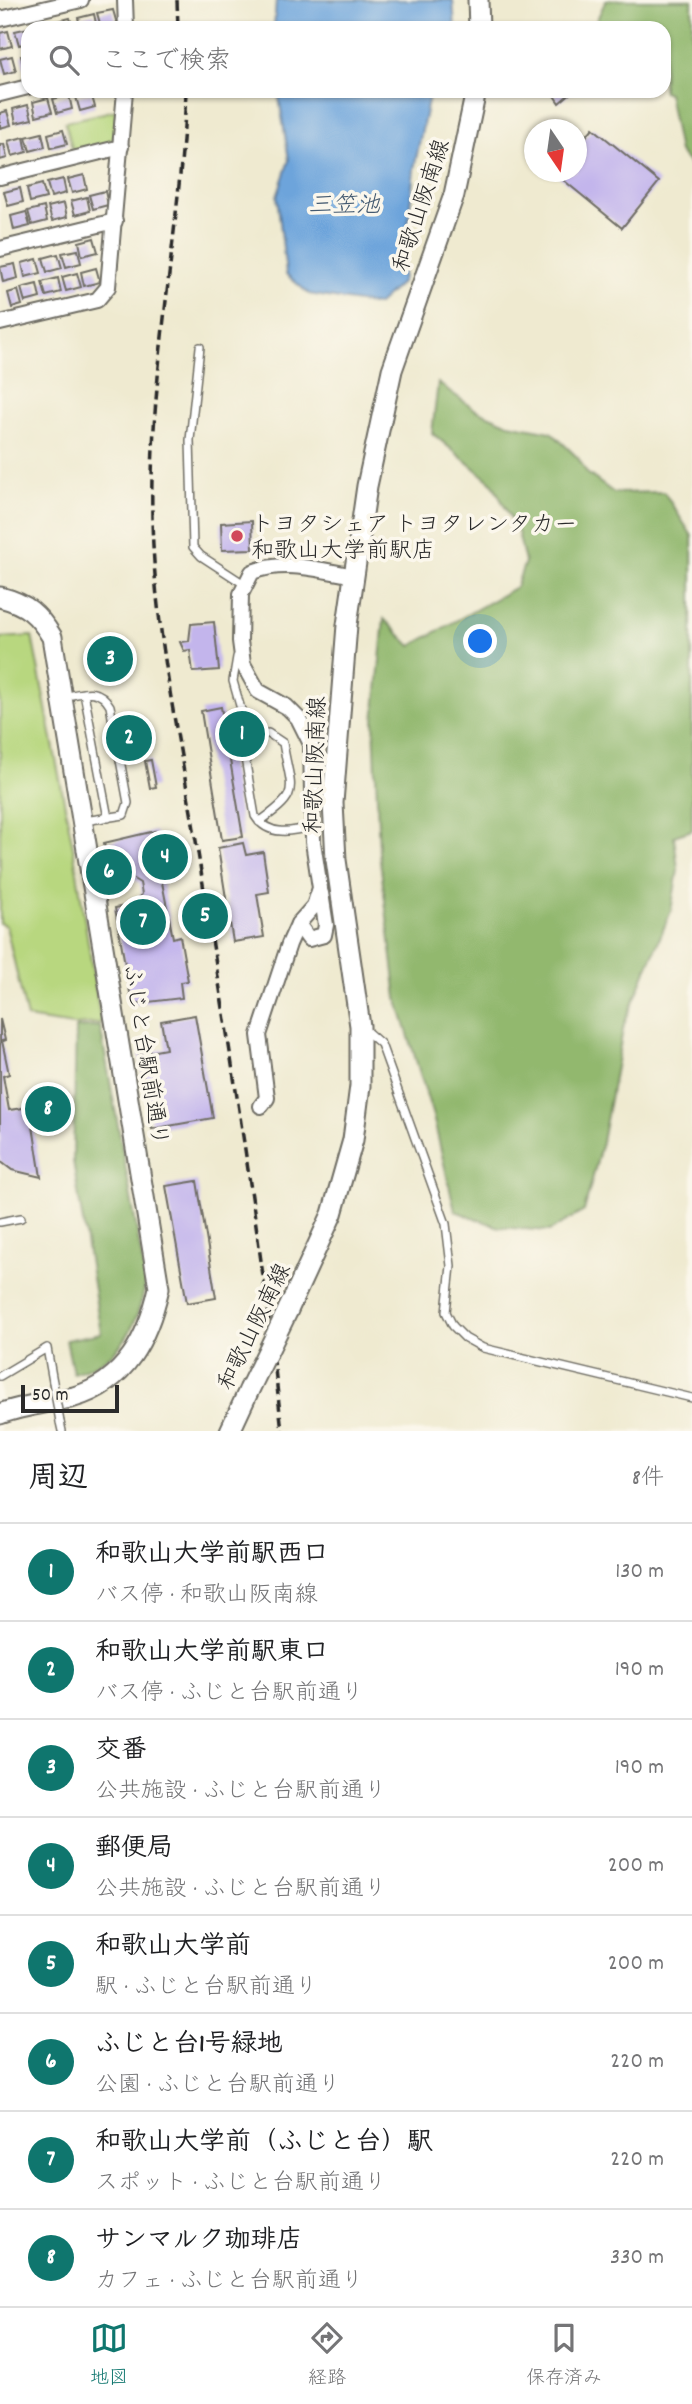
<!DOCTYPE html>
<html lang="ja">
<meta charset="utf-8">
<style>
body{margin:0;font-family:Dekko,"Klee One",sans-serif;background:#f2f2f2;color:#202124}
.compass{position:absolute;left:524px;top:119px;width:63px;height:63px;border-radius:50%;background:#fff;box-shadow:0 2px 5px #0004;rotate:167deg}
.scale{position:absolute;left:21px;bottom:18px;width:98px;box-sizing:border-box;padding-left:7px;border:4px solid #2b2b2b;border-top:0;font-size:19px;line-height:24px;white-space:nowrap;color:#2b2b2b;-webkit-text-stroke:5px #fbf7ec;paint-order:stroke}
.you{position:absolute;left:481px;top:642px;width:24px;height:24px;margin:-18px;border:5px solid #fff;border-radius:50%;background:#1a73e8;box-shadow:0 0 0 10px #1a73e833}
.badge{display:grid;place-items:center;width:46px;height:46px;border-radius:50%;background:#0f766e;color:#fff;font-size:23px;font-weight:700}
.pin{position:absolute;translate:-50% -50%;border:4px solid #fff;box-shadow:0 2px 7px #0006}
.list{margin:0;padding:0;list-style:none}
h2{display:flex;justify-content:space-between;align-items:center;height:91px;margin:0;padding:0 28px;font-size:30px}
h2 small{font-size:23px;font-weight:400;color:#757577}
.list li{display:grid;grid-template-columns:46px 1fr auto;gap:21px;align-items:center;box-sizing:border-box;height:98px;padding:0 28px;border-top:2px solid #e0e0e0}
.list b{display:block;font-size:26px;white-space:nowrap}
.list p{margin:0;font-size:23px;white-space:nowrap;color:#757577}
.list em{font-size:23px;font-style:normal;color:#757577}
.icon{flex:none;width:38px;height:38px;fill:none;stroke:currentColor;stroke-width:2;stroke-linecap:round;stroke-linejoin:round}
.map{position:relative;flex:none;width:692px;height:1431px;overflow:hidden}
.search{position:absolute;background:#fff;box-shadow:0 2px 5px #0004;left:21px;right:21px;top:21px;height:77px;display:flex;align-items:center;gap:18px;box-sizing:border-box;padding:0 24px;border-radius:21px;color:#757577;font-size:26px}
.sheet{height:875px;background:#fff}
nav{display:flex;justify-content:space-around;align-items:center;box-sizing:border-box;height:98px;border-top:2px solid #e0e0e0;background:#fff;font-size:19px;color:#757577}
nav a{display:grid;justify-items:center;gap:4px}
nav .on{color:#0f766e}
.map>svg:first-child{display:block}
.green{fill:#b8d77f;stroke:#728155;stroke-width:2}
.forest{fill:#92b86e;stroke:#5e724c;stroke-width:2}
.water{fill:#6da4db;stroke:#4c6883;stroke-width:2}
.building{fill:#c3b5ec}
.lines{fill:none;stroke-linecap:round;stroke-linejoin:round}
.lane-casing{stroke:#706e65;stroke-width:10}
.street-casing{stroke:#706e65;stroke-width:18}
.secondary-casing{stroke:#706e65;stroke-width:23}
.lane{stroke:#fff;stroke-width:7}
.street{stroke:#fff;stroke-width:14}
.secondary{stroke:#fff;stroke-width:19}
.rail{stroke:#2b2b2b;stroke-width:3.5;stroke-dasharray:10 5;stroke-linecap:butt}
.lane-bridge-casing{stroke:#706e65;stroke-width:10;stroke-linecap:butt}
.secondary-bridge-casing{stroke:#706e65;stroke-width:23;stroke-linecap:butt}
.lane-bridge{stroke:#fff;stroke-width:7}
.secondary-bridge{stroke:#fff;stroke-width:19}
.poi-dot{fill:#d1495b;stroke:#fbf7ec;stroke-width:2.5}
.labels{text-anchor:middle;stroke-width:7;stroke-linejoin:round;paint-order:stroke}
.street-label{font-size:23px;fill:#2b2b2b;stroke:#fbf7ec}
.poi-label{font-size:23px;fill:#2b2b2b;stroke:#fbf7ec;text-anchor:start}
.water-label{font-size:24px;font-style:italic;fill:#455b71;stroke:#fbf7ec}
</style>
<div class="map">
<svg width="692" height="1431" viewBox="0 0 692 1431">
<rect width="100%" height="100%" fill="#fbf7ec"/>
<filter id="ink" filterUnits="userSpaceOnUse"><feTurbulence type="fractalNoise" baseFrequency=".0143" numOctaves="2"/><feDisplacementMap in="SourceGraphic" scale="14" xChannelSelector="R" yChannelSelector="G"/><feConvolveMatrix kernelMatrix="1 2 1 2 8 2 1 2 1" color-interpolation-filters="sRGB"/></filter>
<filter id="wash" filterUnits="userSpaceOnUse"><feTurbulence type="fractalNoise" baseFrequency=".00686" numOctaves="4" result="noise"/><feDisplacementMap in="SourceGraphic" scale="28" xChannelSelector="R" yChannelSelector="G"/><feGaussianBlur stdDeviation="1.57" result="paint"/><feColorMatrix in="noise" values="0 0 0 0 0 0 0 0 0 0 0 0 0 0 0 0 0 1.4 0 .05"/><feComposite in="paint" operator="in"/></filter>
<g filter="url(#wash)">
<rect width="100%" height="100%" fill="#efead0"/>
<g class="green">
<path d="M116 110 115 136 108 144 73 152 65 122Z"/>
<path d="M32 636 73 847 101 1023 73 1025 27 1018 6 926 0 923V638Z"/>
</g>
<g class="forest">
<path d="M606 0H692V167L679 152 668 93 663 91 664 28H593Z"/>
<path d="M438 383 476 410 509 424 551 432 578 458 587 473 614 493 664 492 692 536V830L674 836 678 870 671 911 624 1024 602 1142 584 1211 549 1231 499 1227 455 1211 433 1116 397 998 379 852 374 721 384 619 411 646 516 587 525 562 518 532 493 484 432 433Z"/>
<path d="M100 1026 146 1281C137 1329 122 1360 73 1373L66 1340 101 1333 73 1161 76 1028Z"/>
</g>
<g class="water">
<path d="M276 0H453L455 28H274Z"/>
<path d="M278 91H430L414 169 402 282 377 305 309 294 286 274 277 196 289 160Z"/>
</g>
<g id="blocks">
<g class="building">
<path d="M113 10 117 24 101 27 97 13Z"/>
<path d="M94 14 97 28H81L78 18Z"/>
<path d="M70 18 73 28H60L58 21Z"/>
<path d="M28 28V43L19 45 15 31Z"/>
<path d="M8 31 12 46 0 49V33Z"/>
<path d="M28 54V70L25 71 21 56Z"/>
<path d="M12 56 16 71 4 74 0 59Z"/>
<path d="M551 91H573L559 103Z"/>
<path d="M91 93 95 107 80 111 76 97Z"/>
<path d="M69 95 72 109 57 113 53 99Z"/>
<path d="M48 98 52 112 36 116 33 102Z"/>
<path d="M28 105 32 119 16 123 13 109Z"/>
<path d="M7 111 11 125 0 128V113Z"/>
<path d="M593 128 659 182 622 228 556 174 576 172V148Z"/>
<path d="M63 130 67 144 51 148 48 134Z"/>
<path d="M42 133 45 147 30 151 26 137Z"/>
<path d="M24 137 27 152 12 156 8 141Z"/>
<path d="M4 144 7 158 0 160V145Z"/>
<path d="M84 175 87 189 72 193 68 179Z"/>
<path d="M63 179 66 193 51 197 47 183Z"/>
<path d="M42 184 46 198 30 202 27 188Z"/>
<path d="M20 188 23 202 8 206 4 192Z"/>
<path d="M105 191 108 205 93 209 89 195Z"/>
<path d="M87 197 90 211 75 215 71 201Z"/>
<path d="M64 203 67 217 52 221 48 207Z"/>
<path d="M44 207 47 221 32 225 28 211Z"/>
<path d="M26 212 30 226 14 230 11 216Z"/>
<path d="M94 238 98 252 82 256 79 242Z"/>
<path d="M78 250 81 263 66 267 62 253Z"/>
<path d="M58 254 62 268 47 272 43 258Z"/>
<path d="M37 259 41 273 25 277 22 263Z"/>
<path d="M15 264 18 278 3 282 0 267Z"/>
<path d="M96 268 100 282 84 286 81 272Z"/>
<path d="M77 273 81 287 66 291 62 277Z"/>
<path d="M58 278 61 292 46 296 42 282Z"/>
<path d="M37 284 40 298 25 302 21 288Z"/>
<path d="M18 290 22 305 12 308 8 293Z"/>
<path d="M252 521 253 549 222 550 221 523Z"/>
<path d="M214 622 219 670 193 672 190 650 184 651 180 642 189 641 191 624Z"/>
<path d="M115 646 119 668 105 671 100 649Z"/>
<path d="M221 707 243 837 222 840 201 711Z"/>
<path d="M151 760 156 787 150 788 145 761Z"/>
<path d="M155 831 164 866 159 867 173 938 180 936 188 981 180 982 182 998 132 1004 115 908 134 904 142 894 140 883 130 877 109 880 104 843Z"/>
<path d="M243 843 246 855 263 852 269 892 257 894 264 937 233 942 218 848Z"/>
<path d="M195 1015 213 1118 152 1129 139 1054 166 1049 161 1021Z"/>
<path d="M0 1019 5 1040 2 1041 9 1074 3 1076 9 1110 30 1107 41 1177 12 1170 0 1161Z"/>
<path d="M197 1181 216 1298 187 1303 166 1186Z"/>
</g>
</g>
</g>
<g filter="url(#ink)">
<use href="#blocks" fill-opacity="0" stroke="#706e65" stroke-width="2"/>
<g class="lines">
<defs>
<g id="lane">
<path d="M200 347 190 440 193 547 201 556 244 584"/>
<path d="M237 657 233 681 250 741"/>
<path d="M84 693 108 818"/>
<path d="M63 697C83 693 99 686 110 706L128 803 124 815 84 821"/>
<path d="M259 822C302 792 291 792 283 743L268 733 248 742 244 752 255 816C268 837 293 832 312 826"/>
<path d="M365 1030 381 1044 446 1224 451 1266 446 1312 453 1326 465 1338 483 1348 692 1398"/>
<path d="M0 1222 21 1218"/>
<path d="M0 1376 47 1348 53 1382"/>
<path d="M60 1422 62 1431"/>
</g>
<g id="street">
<path d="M125 0 126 28"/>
<path d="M0 19 81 0"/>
<path d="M0 94 28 87"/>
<path d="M0 177 121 147"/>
<path d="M0 249 115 221"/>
<path d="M0 323 97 300 108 287 125 91"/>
<path d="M298 924 309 939 324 935 326 925 321 893"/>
<path d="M261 1106 267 1098 259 1035 289 944 298 924 314 906 320 888 313 842 311 744 298 718 287 707 258 691 243 664 240 641 241 594 252 572C285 559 320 570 354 576"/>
</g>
<g id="secondary">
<path d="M478 0 479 28"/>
<path d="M0 597C27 604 38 614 52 637L159 1288C148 1337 126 1382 74 1397 49 1403 24 1405 0 1414"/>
<path d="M288 1310 332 1214 353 1140 360 1086V1026L336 860 333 803 347 625 367 486 392 370 454 195 476 91"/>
<path d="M230 1431 249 1390"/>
</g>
</defs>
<use href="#lane" class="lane-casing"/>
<use href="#street" class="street-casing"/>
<use href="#secondary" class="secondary-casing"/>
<use href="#lane" class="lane"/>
<use href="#street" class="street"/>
<use href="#secondary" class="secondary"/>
<g class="rail">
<path d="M177 0 178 28"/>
<path d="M186 91C180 233 149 375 152 517 154 629 180 743 198 853 229 1045 261 1237 282 1431"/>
</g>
<defs>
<path id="lane-bridge" d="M53 1382 60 1422"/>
<path id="secondary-bridge" d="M249 1390 288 1310"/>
</defs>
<use href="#lane-bridge" class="lane-bridge-casing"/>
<use href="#secondary-bridge" class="secondary-bridge-casing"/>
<use href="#lane-bridge" class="lane-bridge"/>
<use href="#secondary-bridge" class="secondary-bridge"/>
</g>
</g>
<circle class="poi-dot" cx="237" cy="536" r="7"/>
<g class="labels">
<g class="street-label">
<text transform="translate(420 205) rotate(-72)" y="8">和歌山阪南線</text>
<text transform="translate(314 765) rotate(-88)" y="8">和歌山阪南線</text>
<text transform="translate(147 1055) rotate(81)" y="8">ふじと台駅前通り</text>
<text transform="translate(253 1326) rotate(-64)" y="8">和歌山阪南線</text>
</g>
<g class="poi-label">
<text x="251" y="531">トヨタシェア トヨタレンタカー<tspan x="251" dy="26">和歌山大学前駅店</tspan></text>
</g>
<g class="water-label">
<text x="344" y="212">三笠池</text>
</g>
</g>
</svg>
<svg class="compass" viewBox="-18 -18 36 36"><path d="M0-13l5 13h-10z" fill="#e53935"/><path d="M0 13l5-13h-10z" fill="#757577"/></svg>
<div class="scale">50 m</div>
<div class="you"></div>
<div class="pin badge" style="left:242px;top:734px">1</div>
<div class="pin badge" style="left:129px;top:738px">2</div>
<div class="pin badge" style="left:110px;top:659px">3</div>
<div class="pin badge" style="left:165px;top:857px">4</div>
<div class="pin badge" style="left:205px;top:916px">5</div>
<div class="pin badge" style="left:109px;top:872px">6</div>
<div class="pin badge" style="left:143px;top:922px">7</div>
<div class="pin badge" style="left:48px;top:1109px">8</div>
<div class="search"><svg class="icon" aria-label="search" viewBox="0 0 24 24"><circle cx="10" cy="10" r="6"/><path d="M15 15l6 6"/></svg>ここで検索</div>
</div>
<section class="sheet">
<h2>周辺<small>8件</small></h2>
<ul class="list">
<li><span class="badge">1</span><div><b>和歌山大学前駅西口</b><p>バス停 · 和歌山阪南線</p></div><em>130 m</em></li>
<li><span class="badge">2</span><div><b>和歌山大学前駅東口</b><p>バス停 · ふじと台駅前通り</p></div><em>190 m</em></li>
<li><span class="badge">3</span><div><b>交番</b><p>公共施設 · ふじと台駅前通り</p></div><em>190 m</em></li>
<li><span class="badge">4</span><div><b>郵便局</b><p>公共施設 · ふじと台駅前通り</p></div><em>200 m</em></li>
<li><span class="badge">5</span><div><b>和歌山大学前</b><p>駅 · ふじと台駅前通り</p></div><em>200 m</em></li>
<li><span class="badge">6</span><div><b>ふじと台1号緑地</b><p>公園 · ふじと台駅前通り</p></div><em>220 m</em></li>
<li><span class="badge">7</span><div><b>和歌山大学前（ふじと台）駅</b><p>スポット · ふじと台駅前通り</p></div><em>220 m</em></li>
<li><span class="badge">8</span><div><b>サンマルク珈琲店</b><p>カフェ · ふじと台駅前通り</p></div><em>330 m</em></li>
</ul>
</section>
<nav>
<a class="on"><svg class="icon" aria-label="map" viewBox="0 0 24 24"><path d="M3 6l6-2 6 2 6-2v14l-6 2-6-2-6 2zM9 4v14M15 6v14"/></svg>地図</a>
<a><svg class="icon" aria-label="directions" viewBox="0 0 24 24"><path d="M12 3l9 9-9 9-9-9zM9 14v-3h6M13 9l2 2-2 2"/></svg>経路</a>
<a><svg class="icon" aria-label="saved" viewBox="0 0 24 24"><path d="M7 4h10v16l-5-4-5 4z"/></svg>保存済み</a>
</nav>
